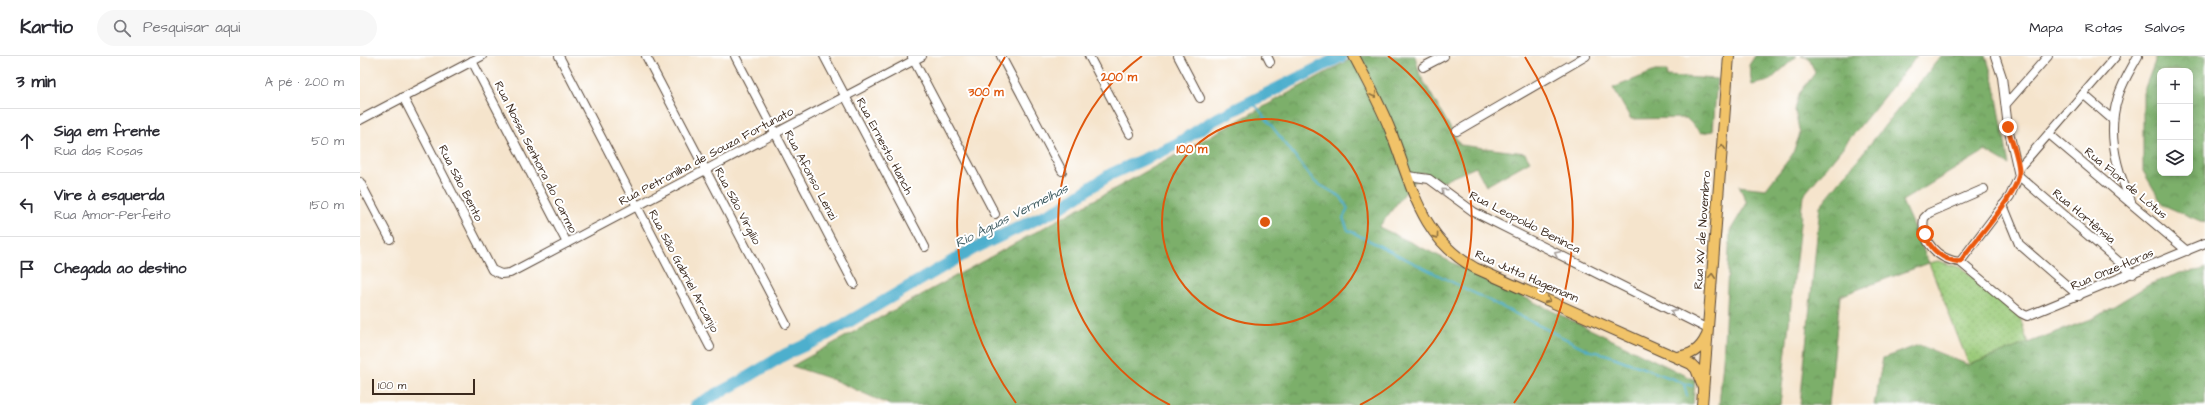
<!DOCTYPE html>
<html lang="pt">
<meta charset="utf-8">
<style>
body{margin:0;font-family:"Architects Daughter",sans-serif;background:#f7f7f7;color:#2b2b33}
.controls{position:absolute;right:12px;top:12px;display:grid;overflow:hidden;border-radius:8px;box-shadow:0 2px 6px #0003}
.controls button{width:36px;height:36px;display:grid;place-items:center;padding:0;border:0;border-bottom:1px solid #e1e1e2;background:#fff;color:#2b2b33;font:20px sans-serif}
.scale{position:absolute;left:12px;bottom:10px;width:103px;box-sizing:border-box;padding-left:4px;border:2px solid #3b2a1e;border-top:0;font-size:11px;line-height:14px;white-space:nowrap;color:#3b2a1e;-webkit-text-stroke:3px #fff;paint-order:stroke}
.stop{position:absolute;width:12px;height:12px;margin:-9px;border:3px solid #ea580c;border-radius:50%;background:#fff}
.stop.end{background:#ea580c;border-color:#fff;box-shadow:0 1px 4px #0008}
.list{margin:0;padding:0;list-style:none}
h2{display:flex;justify-content:space-between;align-items:center;height:52px;margin:0;padding:0 16px;font-size:17px}
h2 small{font-size:13px;font-weight:400;color:#7c7c81}
.list li{display:grid;grid-template-columns:26px 1fr auto;gap:12px;align-items:center;box-sizing:border-box;height:64px;padding:0 16px;border-top:1px solid #e1e1e2}
.list b{display:block;font-size:15px;white-space:nowrap}
.list p{margin:0;font-size:13px;white-space:nowrap;color:#7c7c81}
.list em{font-size:13px;font-style:normal;color:#7c7c81}
.icon{flex:none;width:22px;height:22px;fill:none;stroke:currentColor;stroke-width:2;stroke-linecap:round;stroke-linejoin:round}
.map{position:relative;flex:none;width:1845px;height:349px;overflow:hidden}
header{display:flex;align-items:center;gap:24px;box-sizing:border-box;height:56px;padding:0 20px;background:#fff;border-bottom:1px solid #e1e1e2}
header strong{font-size:19px}
nav{display:flex;gap:22px;margin-inline-start:auto;font-size:14px}
.search{width:280px;height:36px;background:#f7f7f7;display:flex;align-items:center;gap:10px;box-sizing:border-box;padding:0 14px;border-radius:22px;color:#7c7c81;font-size:15px}
main{display:flex}
aside{flex:1;background:#fff}
.map>svg:first-child{display:block}
.grass{fill:url(#grass-dots);stroke:#6b7a4c}
.forest{fill:url(#forest-crowns);stroke:#5c6c44;fill-rule:evenodd}
.lines{fill:none;stroke-linecap:round;stroke-linejoin:round}
.stream{stroke:#4eafcd;stroke-width:2}
.river{stroke:#4eafcd;stroke-width:12}
.minor-casing{stroke:#574638;stroke-width:10}
.major-casing{stroke:#574638;stroke-width:12}
.minor{stroke:#fff;stroke-width:8}
.major{stroke:#f1c369;stroke-width:10}
.oneway{stroke:#8d6f40}
.oneway2{stroke:#a79f9a}
.route{stroke:#ea580c;stroke-width:5}
.ring{fill:none;stroke:#df570d;stroke-width:2}
.labels{text-anchor:middle;stroke-width:4;stroke-linejoin:round;paint-order:stroke}
.street-label{font-size:12px;fill:#3b2a1e;stroke:#fff}
.water-label{font-size:13px;font-style:italic;fill:#435f64;stroke:#fff}
.centre{fill:#df570d;stroke:#fff;stroke-width:2}
.ring-label{font-size:12px;text-anchor:middle;font-weight:bold;fill:#df570d;stroke:#fff;stroke-width:4;stroke-linejoin:round;paint-order:stroke}
</style>
<header>
<strong>Kartio</strong>
<div class="search"><svg class="icon" aria-label="search" viewBox="0 0 24 24"><circle cx="10" cy="10" r="6"/><path d="M15 15l6 6"/></svg>Pesquisar aqui</div>
<nav><a>Mapa</a><a>Rotas</a><a>Salvos</a></nav>
</header>
<main>
<aside>
<h2>3 min<small>A pé · 200 m</small></h2>
<ul class="list">
<li><svg class="icon" aria-label="ahead" viewBox="0 0 24 24"><path d="M12 20V5M6 11l6-6 6 6"/></svg><div><b>Siga em frente</b><p>Rua das Rosas</p></div><em>50 m</em></li>
<li><svg class="icon" aria-label="left" viewBox="0 0 24 24"><path d="M17 20v-9H6M10 6l-5 5 5 5"/></svg><div><b>Vire à esquerda</b><p>Rua Amor-Perfeito</p></div><em>150 m</em></li>
<li><svg class="icon" aria-label="arrive" viewBox="0 0 24 24"><path d="M6 21V4h12l-3 4 3 4H6"/></svg><div><b>Chegada ao destino</b></div></li>
</ul>
</aside>
<div class="map">
<svg width="1845" height="349" viewBox="0 0 1845 349">
<defs>
<pattern id="grass-dots" width="8" height="8" patternUnits="userSpaceOnUse"><rect width="8" height="8" fill="#9bcb7a"/><path d="M2 2h.1M6 6h.1" fill="none" stroke="#86ae69" stroke-width="1.8" stroke-linecap="round"/></pattern>
<pattern id="forest-crowns" width="20" height="18" patternUnits="userSpaceOnUse"><rect width="20" height="18" fill="#7caf6a"/><path d="M2 6a3 3 0 1 1 6 0M12 15a3 3 0 1 1 6 0" fill="none" stroke="#678f57"/></pattern>
</defs>
<rect width="100%" height="100%" fill="#fff"/>
<filter id="ink" filterUnits="userSpaceOnUse"><feTurbulence type="fractalNoise" baseFrequency=".025" numOctaves="2"/><feDisplacementMap in="SourceGraphic" scale="8" xChannelSelector="R" yChannelSelector="G"/><feConvolveMatrix kernelMatrix="1 2 1 2 8 2 1 2 1" color-interpolation-filters="sRGB"/></filter>
<filter id="wash" filterUnits="userSpaceOnUse"><feTurbulence type="fractalNoise" baseFrequency=".012" numOctaves="4" result="noise"/><feDisplacementMap in="SourceGraphic" scale="16" xChannelSelector="R" yChannelSelector="G"/><feGaussianBlur stdDeviation="0.9" result="paint"/><feColorMatrix in="noise" values="0 0 0 0 0 0 0 0 0 0 0 0 0 0 0 0 0 1.4 0 .05"/><feComposite in="paint" operator="in"/></filter>
<g filter="url(#wash)">
<rect width="100%" height="100%" fill="#f5e4cc"/>
<path class="grass" d="M1578 205 1602 212 1657 258 1661 264 1668 288 1609 309 1569 207Z"/>
<g class="forest">
<path d="M996 0H1055L1060 19 1100 89 1165 97 1170 105 1126 130 1116 111 1081 126 1061 116 1019 171 1335 324 1333 349H530L474 324 432 310Z"/>
<path d="M1395 0H1437L1409 25 1392 29 1389 9Z"/>
<path d="M1441 0H1557L1443 140 1420 349H1359L1363 305 1370 175 1387 147 1379 130 1406 133 1432 99 1440 78 1435 54 1439 38 1455 17 1449 2Z"/>
<path d="M1581 0H1626L1634 25 1649 109 1625 95 1542 145 1569 207 1480 240 1469 349H1440L1460 150Z"/>
<path d="M1797 0H1845V167L1803 149 1783 115V37ZM1800 15H1830V117H1800Z"/>
<path d="M1295 15H1307L1306 20 1357 23 1353 75 1341 77 1326 62 1271 63 1253 32Z"/>
<path d="M1845 211V349H1514L1523 302 1559 289 1609 309 1734 262 1790 228 1820 217 1841 214Z"/>
</g>
<g class="lines">
<g class="stream">
<path d="M890 47 897 51 955 126 981 141 988 153 983 162 988 174 1230 295 1245 298 1332 330"/>
<path d="M1324 328 1327 340"/>
</g>
<path class="river" d="M336 349 381 325 426 298 461 282 613 193 698 153 751 118 815 89 854 64 982 0"/>
</g>
</g>
<g filter="url(#ink)">
<g class="lines">
<defs>
<g id="minor">
<path d="M199 0 350 291"/>
<path d="M286 0 426 268"/>
<path d="M375 0 494 228"/>
<path d="M464 0 565 191"/>
<path d="M641 0 702 115"/>
<path d="M729 0 770 78"/>
<path d="M818 0 840 42"/>
<path d="M907 0 910 6"/>
<path d="M552 1 635 158"/>
<path d="M112 5 207 187"/>
<path d="M1063 11 1084 0"/>
<path d="M1723 38 1753 64"/>
<path d="M43 41 132 214 141 218 150 217 562 0"/>
<path d="M1646 48 1688 0"/>
<path d="M0 64 122 0"/>
<path d="M1097 75 1226 0"/>
<path d="M1689 78 1827 195"/>
<path d="M1659 112 1756 0"/>
<path d="M1048 120 1069 123 1114 156 1348 273"/>
<path d="M1659 120 1773 218"/>
<path d="M0 126 30 183"/>
<path d="M1771 145C1756 113 1747 75 1758 41 1762 27 1771 13 1778 0"/>
<path d="M1643 149 1659 188 1719 240"/>
<path d="M1600 206 1661 257 1667 260 1845 187"/>
<path d="M1600 206 1650 140 1659 120 1648 71 1642 21 1635 0"/>
<path d="M1600 206C1578 204 1560 185 1564 162L1569 157 1624 133"/>
</g>
<g id="major">
<path d="M994 0C1007 25 1021 50 1031 76 1052 129 1060 182 1115 212L1331 308 1336 313 1343 331"/>
<path d="M1317 301C1331 299 1340 294 1346 281"/>
<path d="M1342 349 1369 0"/>
</g>
</defs>
<use href="#minor" class="minor-casing"/>
<use href="#major" class="major-casing"/>
<use href="#minor" class="minor"/>
<use href="#major" class="major"/>
</g>
<defs><path id="oneway-chevron" d="M-2-3.5L2.5 0L-2 3.5" fill="none" stroke-width="1.6" stroke-linecap="round" stroke-linejoin="round"/></defs>
<g class="oneway">
<use href="#oneway-chevron" transform="translate(1014 39) rotate(63)"/>
<use href="#oneway-chevron" transform="translate(1362 91) rotate(-86)"/>
<use href="#oneway-chevron" transform="translate(1076 180) rotate(53)"/>
<use href="#oneway-chevron" transform="translate(1352 220) rotate(-86)"/>
<use href="#oneway-chevron" transform="translate(1188 244) rotate(24)"/>
</g>
<g class="oneway2">
<use href="#oneway-chevron" transform="translate(1084 135) rotate(-137)"/>
<use href="#oneway-chevron" transform="translate(1197 198) rotate(-154)"/>
<use href="#oneway-chevron" transform="translate(1313 256) rotate(-154)"/>
</g>
</g>
<g class="lines" filter="url(#ink)">
<path class="route" d="M1565 178C1570 194 1583 204 1600 206 1613 186 1659 138 1659 116 1659 101 1651 86 1648 71"/>
</g>
<g class="ring">
<circle cx="905" cy="166" r="103"/>
<path d="M810 349A206 206 0 0 1 782 0M1028 0A206 206 0 0 1 1000 349"/>
<path d="M656 347A308 308 0 0 1 645 1M1165 1A308 308 0 0 1 1154 347"/>
</g>
<g class="labels">
<g class="street-label">
<text transform="translate(525 90) rotate(62)" y="4">Rua Ernesto Hanch</text>
<text transform="translate(346 100) rotate(-28)" y="4">Rua Petronilha de Souza Fortunato</text>
<text transform="translate(176 101) rotate(63)" y="4">Rua Nossa Senhora do Carmo</text>
<text transform="translate(451 119) rotate(62)" y="4">Rua Afonso Lenzi</text>
<text transform="translate(101 127) rotate(63)" y="4">Rua São Bento</text>
<text transform="translate(1766 127) rotate(40)" y="4">Rua Flor de Lótus</text>
<text transform="translate(378 150) rotate(62)" y="4">Rua São Virgílio</text>
<text transform="translate(1724 160) rotate(40)" y="4">Rua Hortênsia</text>
<text transform="translate(1165 166) rotate(27)" y="4">Rua Leopoldo Beninca</text>
<text transform="translate(1342 174) rotate(-86)" y="4">Rua XV de Novembro</text>
<text transform="translate(1752 213) rotate(-23)" y="4">Rua Onze-Horas</text>
<text transform="translate(324 215) rotate(62)" y="4">Rua São Gabriel Arcanjo</text>
<text transform="translate(1167 220) rotate(24)" y="4">Rua Jutta Hagemann</text>
</g>
<g class="water-label">
<text transform="translate(651 159) rotate(-27)" y="5">Rio Águas Vermelhas</text>
</g>
</g>
<circle cx="905" cy="166" r="6" class="centre"/>
<g class="ring-label">
<text x="759" y="25">200 m</text>
<text x="626" y="40">300 m</text>
<text x="832" y="97">100 m</text>
</g>
</svg>
<div class="controls">
<button>+</button>
<button>−</button>
<button><svg class="icon" aria-label="layers" viewBox="0 0 24 24"><path d="M12 4l9 5-9 5-9-5zM3 14l9 5 9-5"/></svg></button>
</div>
<div class="scale">100 m</div>
<div class="stop" style="left:1565px;top:178px"></div>
<div class="stop end" style="left:1648px;top:71px"></div>
</div>
</main>
